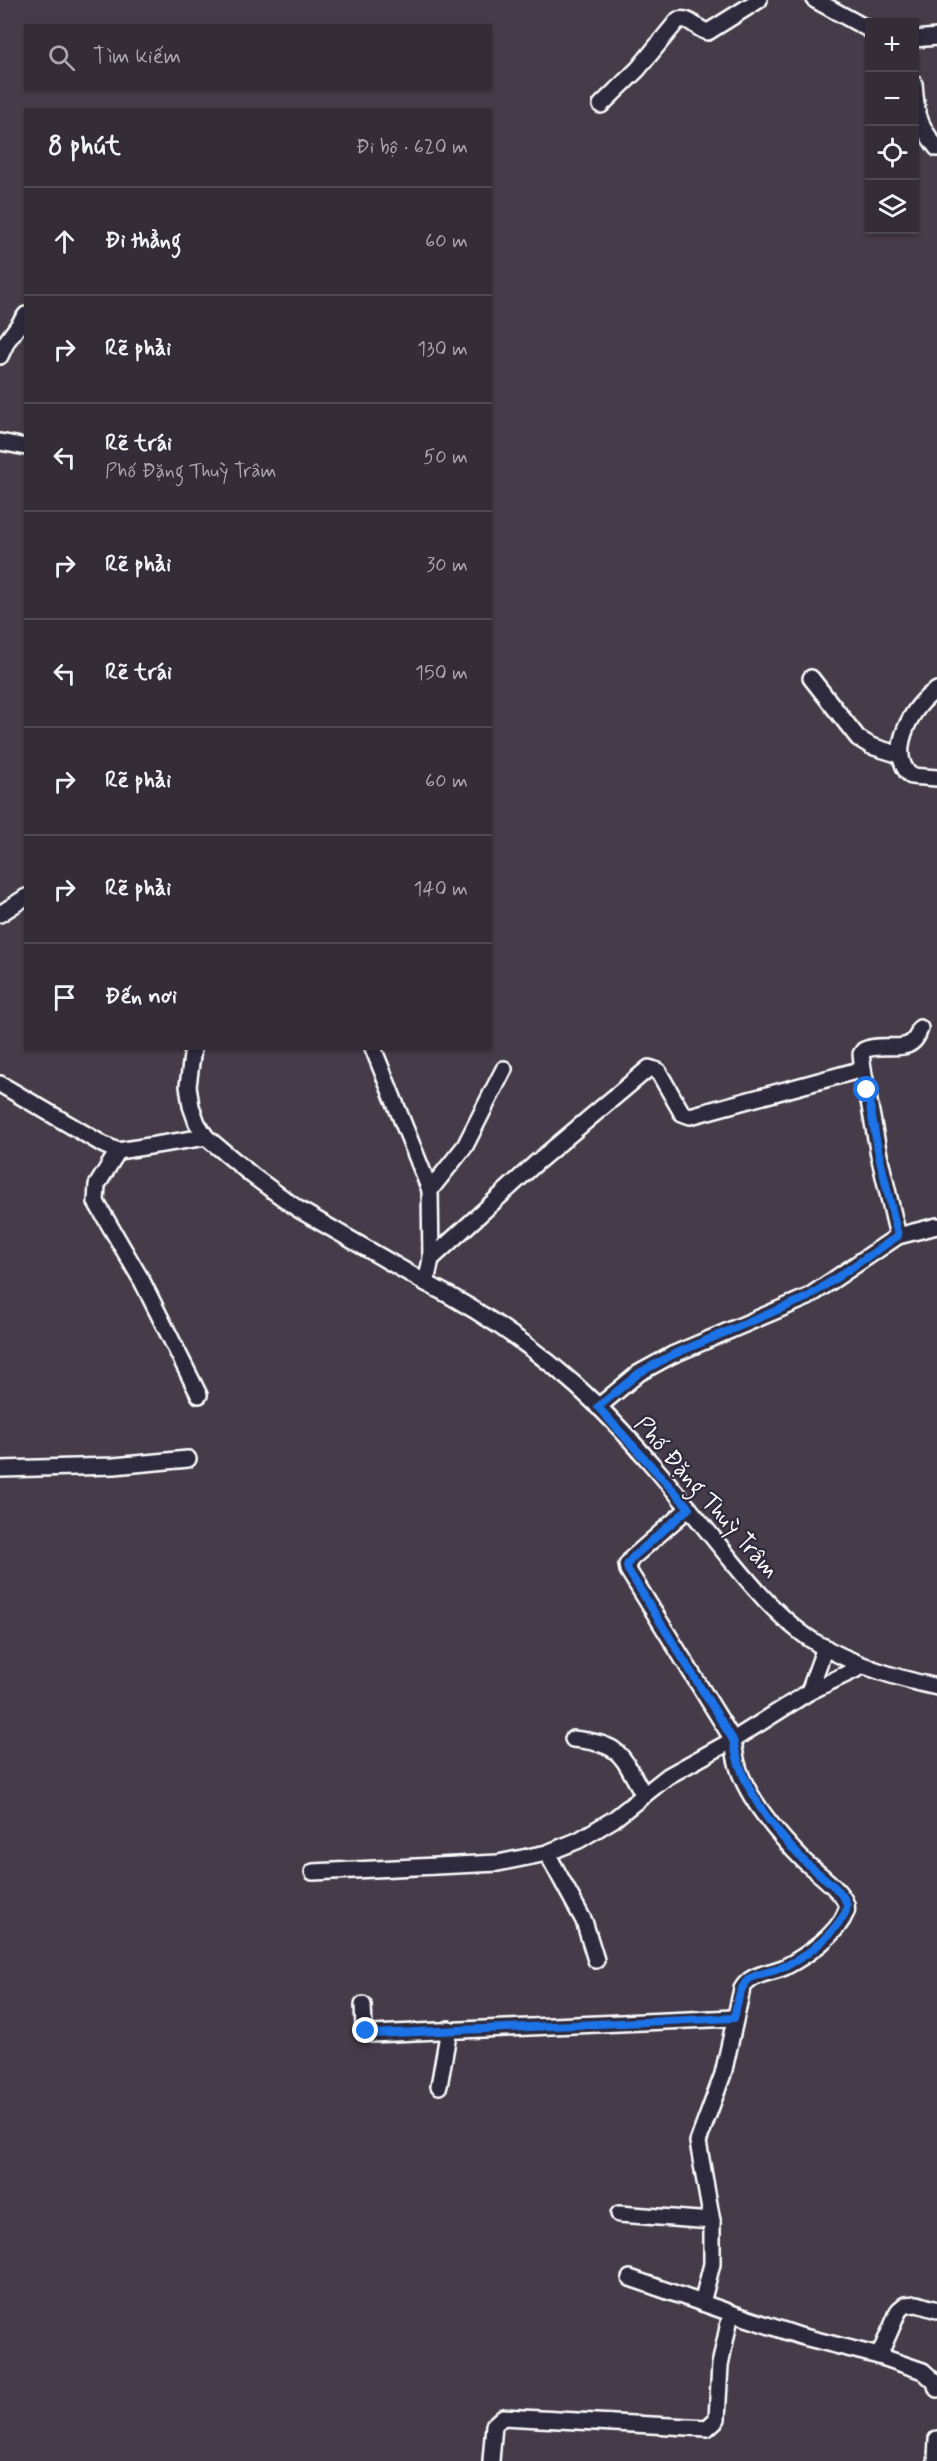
<!DOCTYPE html>
<html lang="vi">
<meta charset="utf-8">
<style>
body{margin:0;font-family:Mynerve,sans-serif;background:#3f3842;color:#f1f3f6}
.controls{position:absolute;right:18px;top:18px;display:grid;overflow:hidden;border-radius:0px;box-shadow:0 2px 4px #0004}
.controls button{width:54px;height:54px;display:grid;place-items:center;padding:0;border:0;border-bottom:2px solid #4e4852;background:#342c37;color:#f1f3f6;font:30px sans-serif}
.stop{position:absolute;width:18px;height:18px;margin:-14px;border:4px solid #1a73e8;border-radius:50%;background:#fff}
.stop.end{background:#1a73e8;border-color:#fff;box-shadow:0 2px 6px #0008}
.list{margin:0;padding:0;list-style:none}
h2{display:flex;justify-content:space-between;align-items:center;height:78px;margin:0;padding:0 24px;font-size:26px}
h2 small{font-size:20px;font-weight:400;color:#a9a7ad}
.list li{display:grid;grid-template-columns:39px 1fr auto;gap:18px;align-items:center;box-sizing:border-box;height:108px;padding:0 24px;border-top:2px solid #4e4852}
.list b{display:block;font-size:22px;white-space:nowrap}
.list p{margin:0;font-size:20px;white-space:nowrap;color:#a9a7ad}
.list em{font-size:20px;font-style:normal;color:#a9a7ad}
.icon{flex:none;width:33px;height:33px;fill:none;stroke:currentColor;stroke-width:2;stroke-linecap:round;stroke-linejoin:round}
.map{position:relative;flex:none;width:937px;height:2461px;overflow:hidden}
.search{position:absolute;background:#342c37;box-shadow:0 2px 4px #0004;left:24px;top:24px;width:468px;height:66px;display:flex;align-items:center;gap:15px;box-sizing:border-box;padding:0 21px;border-radius:0px;color:#a9a7ad;font-size:22px}
.panel{position:absolute;background:#342c37;box-shadow:0 2px 4px #0004;left:24px;top:108px;width:468px;height:942px;border-radius:0px}
.map>svg:first-child{display:block}
.lines{fill:none;stroke-linecap:round;stroke-linejoin:round}
.minor-casing{stroke:#fff;stroke-width:20}
.minor{stroke:#2f2a3d;stroke-width:15}
.route{stroke:#1a73e8;stroke-width:8}
.labels{text-anchor:middle;stroke-width:4.5;stroke-linejoin:round;paint-order:stroke}
.street-label{font-size:24px;fill:#fff;stroke:#2f2a3d}
</style>
<div class="map">
<svg width="937" height="2461" viewBox="0 0 937 2461">
<rect width="100%" height="100%" fill="#453b49"/>
<filter id="ink" filterUnits="userSpaceOnUse"><feTurbulence type="fractalNoise" baseFrequency=".0167" numOctaves="2"/><feDisplacementMap in="SourceGraphic" scale="12" xChannelSelector="R" yChannelSelector="G"/><feConvolveMatrix kernelMatrix="1 2 1 2 8 2 1 2 1" color-interpolation-filters="sRGB"/></filter>
<g filter="url(#ink)">
<g class="lines">
<defs>
<g id="minor">
<path d="M815 0 870 30"/>
<path d="M914 39 937 37"/>
<path d="M914 83C916 113 918 124 937 148"/>
<path d="M601 105 638 69 678 20C691 17 697 30 708 32L759 0"/>
<path d="M0 356 7 341 26 315"/>
<path d="M0 442 26 447"/>
<path d="M811 678 858 738 871 746 900 755"/>
<path d="M937 690C912 704 886 753 911 776L937 778"/>
<path d="M0 914 26 897"/>
<path d="M193 1048 188 1086 191 1106 197 1123 206 1137 253 1176 298 1209 426 1283"/>
<path d="M373 1048 430 1190 431 1259 426 1283C489 1315 548 1357 599 1407 638 1446 675 1491 710 1534 740 1571 776 1619 818 1644 855 1665 895 1678 937 1687"/>
<path d="M863 1069 861 1054 864 1050C886 1040 912 1059 920 1028"/>
<path d="M0 1084 104 1145 118 1151 206 1137"/>
<path d="M118 1151 97 1185 96 1202 142 1281 199 1395"/>
<path d="M430 1190 465 1146 504 1069"/>
<path d="M431 1259 536 1163 649 1068 658 1071 682 1113 690 1116 863 1069 879 1155 898 1236"/>
<path d="M598 1407 639 1373 672 1355 808 1297 898 1236 937 1226"/>
<path d="M0 1469 114 1466 188 1459"/>
<path d="M689 1508 632 1558 627 1565 628 1570 733 1740C734 1747 735 1756 737 1763 745 1796 780 1837 804 1861 814 1871 852 1896 846 1912 837 1935 806 1956 785 1967 769 1974 751 1973 742 1989L723 2074 698 2142 712 2221V2264L702 2303"/>
<path d="M809 1692 825 1647"/>
<path d="M573 1739C623 1744 620 1754 644 1795"/>
<path d="M547 1853 584 1921 596 1960"/>
<path d="M313 1872 498 1863 547 1853 579 1840 614 1819 668 1776 733 1740 809 1692 863 1666"/>
<path d="M363 2005 364 2027 371 2034 734 2018"/>
<path d="M439 2086 449 2029"/>
<path d="M619 2214 712 2221"/>
<path d="M630 2278 731 2313"/>
<path d="M879 2356 899 2310 905 2305 917 2304 937 2310"/>
<path d="M491 2461 494 2425 503 2417 707 2428 717 2419 720 2365 731 2313 800 2336 879 2356 923 2371 935 2382 937 2389"/>
<path d="M936 2461 937 2439"/>
</g>
</defs>
<use href="#minor" class="minor-casing"/>
<use href="#minor" class="minor"/>
</g>
</g>
<g class="lines" filter="url(#ink)">
<path class="route" d="M366 2031 371 2034 734 2018C737 2006 739 1988 748 1980 756 1973 769 1973 778 1969 803 1960 827 1940 842 1918 847 1911 849 1905 844 1898 834 1883 816 1873 803 1860 770 1826 741 1787 733 1740L628 1570 627 1565 632 1558 689 1508 598 1407 639 1373 672 1355 808 1297 898 1236 879 1155 867 1090"/>
</g>
<g class="labels">
<g class="street-label">
<text transform="translate(707 1497) rotate(49)" y="8">Phố Đặng Thuỳ Trâm</text>
</g>
</g>
</svg>
<div class="controls">
<button>+</button>
<button>−</button>
<button><svg class="icon" aria-label="locate" viewBox="0 0 24 24"><circle cx="12" cy="12" r="6"/><path d="M12 2v4M12 18v4M2 12h4M18 12h4"/></svg></button>
<button><svg class="icon" aria-label="layers" viewBox="0 0 24 24"><path d="M12 4l9 5-9 5-9-5zM3 14l9 5 9-5"/></svg></button>
</div>
<div class="stop" style="left:867px;top:1090px"></div>
<div class="stop end" style="left:366px;top:2031px"></div>
<div class="search"><svg class="icon" aria-label="search" viewBox="0 0 24 24"><circle cx="10" cy="10" r="6"/><path d="M15 15l6 6"/></svg>Tìm kiếm</div>
<section class="panel">
<h2>8 phút<small>Đi bộ · 620 m</small></h2>
<ul class="list">
<li><svg class="icon" aria-label="ahead" viewBox="0 0 24 24"><path d="M12 20V5M6 11l6-6 6 6"/></svg><div><b>Đi thẳng</b></div><em>60 m</em></li>
<li><svg class="icon" aria-label="right" viewBox="0 0 24 24"><path d="M7 20v-9h11M14 6l5 5-5 5"/></svg><div><b>Rẽ phải</b></div><em>130 m</em></li>
<li><svg class="icon" aria-label="left" viewBox="0 0 24 24"><path d="M17 20v-9H6M10 6l-5 5 5 5"/></svg><div><b>Rẽ trái</b><p>Phố Đặng Thuỳ Trâm</p></div><em>50 m</em></li>
<li><svg class="icon" aria-label="right" viewBox="0 0 24 24"><path d="M7 20v-9h11M14 6l5 5-5 5"/></svg><div><b>Rẽ phải</b></div><em>30 m</em></li>
<li><svg class="icon" aria-label="left" viewBox="0 0 24 24"><path d="M17 20v-9H6M10 6l-5 5 5 5"/></svg><div><b>Rẽ trái</b></div><em>150 m</em></li>
<li><svg class="icon" aria-label="right" viewBox="0 0 24 24"><path d="M7 20v-9h11M14 6l5 5-5 5"/></svg><div><b>Rẽ phải</b></div><em>60 m</em></li>
<li><svg class="icon" aria-label="right" viewBox="0 0 24 24"><path d="M7 20v-9h11M14 6l5 5-5 5"/></svg><div><b>Rẽ phải</b></div><em>140 m</em></li>
<li><svg class="icon" aria-label="arrive" viewBox="0 0 24 24"><path d="M6 21V4h12l-3 4 3 4H6"/></svg><div><b>Đến nơi</b></div></li>
</ul>
</section>
</div>
